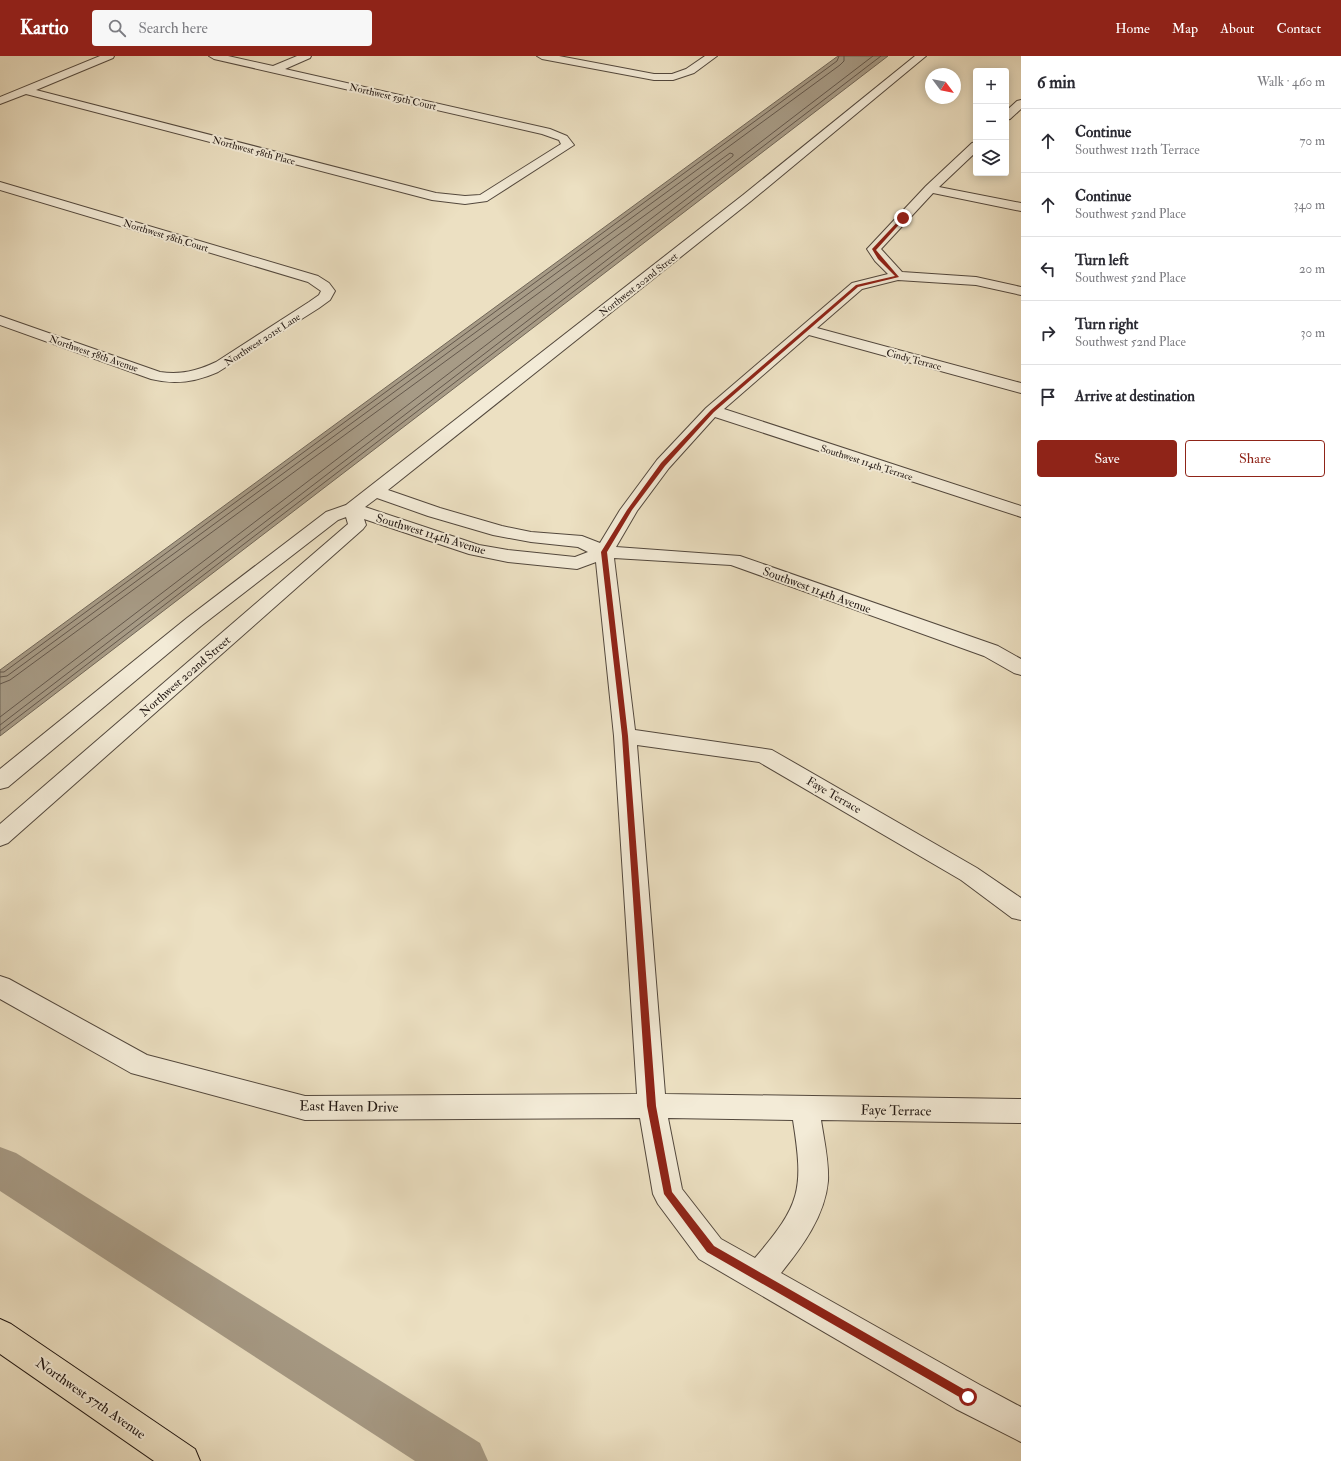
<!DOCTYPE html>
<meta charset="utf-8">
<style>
body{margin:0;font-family:"IM FELL Double Pica",serif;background:#f7f7f7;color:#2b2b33}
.controls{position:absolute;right:12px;top:12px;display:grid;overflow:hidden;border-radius:4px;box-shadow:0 2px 10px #0003}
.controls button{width:36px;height:36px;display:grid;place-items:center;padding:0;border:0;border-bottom:1px solid #e1e1e2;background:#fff;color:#2b2b33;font:20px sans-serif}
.compass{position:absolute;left:925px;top:12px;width:36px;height:36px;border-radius:50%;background:#fff;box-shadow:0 2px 10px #0003;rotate:122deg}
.stop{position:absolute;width:12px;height:12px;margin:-9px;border:3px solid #8f2418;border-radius:50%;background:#fff}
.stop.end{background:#8f2418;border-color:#fff;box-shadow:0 1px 4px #0008}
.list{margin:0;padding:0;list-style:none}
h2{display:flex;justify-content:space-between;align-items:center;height:52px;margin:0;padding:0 16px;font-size:17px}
h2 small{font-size:13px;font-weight:400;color:#7c7c81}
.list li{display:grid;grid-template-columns:26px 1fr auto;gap:12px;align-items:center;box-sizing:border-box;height:64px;padding:0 16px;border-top:1px solid #e1e1e2}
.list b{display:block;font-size:15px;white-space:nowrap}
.list p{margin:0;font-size:13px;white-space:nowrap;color:#7c7c81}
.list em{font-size:13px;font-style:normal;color:#7c7c81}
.actions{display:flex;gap:8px;padding:12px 16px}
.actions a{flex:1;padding:9px 0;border:1px solid #8f2418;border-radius:4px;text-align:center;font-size:14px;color:#8f2418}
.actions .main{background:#8f2418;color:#fff}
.icon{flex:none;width:22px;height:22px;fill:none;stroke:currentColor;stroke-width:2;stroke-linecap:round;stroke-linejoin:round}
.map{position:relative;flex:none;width:1021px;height:1405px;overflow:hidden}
header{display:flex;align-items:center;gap:24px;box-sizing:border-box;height:56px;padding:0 20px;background:#8f2418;color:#fff}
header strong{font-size:19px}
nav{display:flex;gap:22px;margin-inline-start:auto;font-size:14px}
.search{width:280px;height:36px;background:#f7f7f7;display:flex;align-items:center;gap:10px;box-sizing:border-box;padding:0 14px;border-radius:4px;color:#7c7c81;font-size:15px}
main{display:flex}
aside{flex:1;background:#fff}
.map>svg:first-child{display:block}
.water{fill:#a79b86;stroke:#716657}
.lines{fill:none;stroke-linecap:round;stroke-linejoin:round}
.shore{stroke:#64584c;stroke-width:1}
.canal{fill:#a79b86;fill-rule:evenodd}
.minor-casing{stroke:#53483d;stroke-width:2}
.major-casing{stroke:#201611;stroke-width:2}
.minor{fill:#f3ebd7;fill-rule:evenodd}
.major{fill:#ece0c2;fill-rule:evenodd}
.route{fill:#8f2418}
.labels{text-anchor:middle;stroke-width:4;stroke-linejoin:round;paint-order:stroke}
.far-street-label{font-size:10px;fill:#201611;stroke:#f3ebd7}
.street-label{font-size:12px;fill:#201611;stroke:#f3ebd7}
.near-street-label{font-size:14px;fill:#201611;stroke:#f3ebd7}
</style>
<header>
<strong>Kartio</strong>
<div class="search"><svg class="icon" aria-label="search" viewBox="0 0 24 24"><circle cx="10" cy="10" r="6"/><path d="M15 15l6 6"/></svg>Search here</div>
<nav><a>Home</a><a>Map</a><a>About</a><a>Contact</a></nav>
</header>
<main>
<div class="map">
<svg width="1021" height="1405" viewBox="0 0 1021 1405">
<rect width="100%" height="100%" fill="#ece0c2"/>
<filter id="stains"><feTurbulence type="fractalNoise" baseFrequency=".005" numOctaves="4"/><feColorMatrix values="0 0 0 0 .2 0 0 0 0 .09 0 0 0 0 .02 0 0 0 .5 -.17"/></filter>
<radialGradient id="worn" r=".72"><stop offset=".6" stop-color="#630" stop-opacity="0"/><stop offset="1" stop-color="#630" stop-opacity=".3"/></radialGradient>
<path class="water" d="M838 0H888L0 680V614Z"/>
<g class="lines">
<g class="shore">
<path d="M0 616H4L837 5 839 0"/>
<path d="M0 621 7 620 840 9 844 5V0"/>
<path d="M0 628 10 624 730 97 733 98V100L0 661"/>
<path d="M0 669 873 0"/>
<path d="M0 675 881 0"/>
</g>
<path class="canal" d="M0 1091 16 1097 480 1387 488 1405H415L0 1135Z"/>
<defs>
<g id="minor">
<path d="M100 0H114L113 2 36 34 436 137 465 140 480 139 561 88 559 84 542 78 214 3 209 0H228L273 10 297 0H311L310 2 285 13 550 73 567 80 574 89 487 145 465 148 432 144 26 38 0 48V41Z"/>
<path d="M537 0H559L654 18H672L686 13 705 0H717L694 17 673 24H654L542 3Z"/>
<path d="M915 0H926L751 145 388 434 440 452 502 470 531 476 582 480 600 487 620 454 657 404 706 352 852 227 888 218 875 205 867 193 926 130 972 87 976 86V96L939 131 1021 147V155L933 137 881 193 902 216 976 221 1021 231V239L976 229 898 224 862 233 817 272 1021 327V337L809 279 724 353 1021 450V461L715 361 669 412 637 455 616 491 740 500 998 590 1021 603V619L1014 617 984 600 731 509 614 502 635 674 772 694 977 812 1021 842V864L1012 862 961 824 759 706 637 689 665 1038 1021 1043V1067L821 1064C824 1084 829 1105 828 1125 825 1160 802 1191 781 1217L980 1329 1021 1351V1386L956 1353 699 1203 658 1148 653 1138 640 1062 305 1064 131 1017 0 943V920L9 923 147 999 305 1040 637 1038 614 680 596 506 577 513 508 506 469 498 364 463 366 469 363 473 8 787 0 790V768L348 468 346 461 338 464 201 570 8 731 0 733V713L187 562 326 456 346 449 743 139ZM377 442 428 460 493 479 531 486 578 491 588 496 575 501 508 494 479 489 365 451ZM668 1062 793 1064C804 1134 801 1148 755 1202L721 1183 682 1133Z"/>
<path d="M1021 44V53L1010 63 1006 64V55L1017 45Z"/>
<path d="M0 126 318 220 329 227 335 235 330 244 319 252 218 316C196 326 175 329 151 323L0 269V260L160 316C181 319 197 315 216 306L309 246 319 239 321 235 308 226 0 134Z"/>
</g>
<path id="major" d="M0 1263 11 1268 195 1393 200 1405H154L0 1298Z"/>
</defs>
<use href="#minor" class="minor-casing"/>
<use href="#major" class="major-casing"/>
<use href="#minor" class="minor"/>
<use href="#major" class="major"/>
</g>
<path class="route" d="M902 161 905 162 876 194 899 221 858 231 714 356 665 410 632 454 607 496 628 680 656 1050 672 1136 714 1190 972 1338 973 1341 972 1345 968 1346 707 1196 664 1138 647 1050 622 680 601 496 627 454 661 407 711 354 856 229 895 220 878 203 872 193Z"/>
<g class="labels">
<g class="far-street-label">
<text transform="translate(393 40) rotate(13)" y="4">Northwest 59th Court</text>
<text transform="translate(254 94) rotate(15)" y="4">Northwest 58th Place</text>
<text transform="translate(166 179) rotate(17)" y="4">Northwest 58th Court</text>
<text transform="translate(638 228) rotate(-38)" y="4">Northwest 202nd Street</text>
<text transform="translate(262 283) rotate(-33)" y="4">Northwest 201st Lane</text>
<text transform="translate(94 297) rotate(19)" y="4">Northwest 58th Avenue</text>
<text transform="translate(914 303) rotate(15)" y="4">Cindy Terrace</text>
<text transform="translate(867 406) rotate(18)" y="4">Southwest 114th Terrace</text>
</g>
<g class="street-label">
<text transform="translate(431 478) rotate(17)" y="4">Southwest 114th Avenue</text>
<text transform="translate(817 534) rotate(20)" y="4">Southwest 114th Avenue</text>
<text transform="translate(185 620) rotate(-41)" y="4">Northwest 202nd Street</text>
<text transform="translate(834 739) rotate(30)" y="4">Faye Terrace</text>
</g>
<g class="near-street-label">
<text transform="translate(349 1050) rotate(1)" y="5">East Haven Drive</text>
<text transform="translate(896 1054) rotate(1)" y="5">Faye Terrace</text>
<text transform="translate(91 1342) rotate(35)" y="5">Northwest 57th Avenue</text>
</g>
</g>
<rect width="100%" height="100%" filter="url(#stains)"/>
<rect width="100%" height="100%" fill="url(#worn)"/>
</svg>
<div class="controls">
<button>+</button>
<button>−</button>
<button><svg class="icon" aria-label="layers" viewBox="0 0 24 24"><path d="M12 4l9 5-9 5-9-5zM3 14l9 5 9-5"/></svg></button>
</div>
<svg class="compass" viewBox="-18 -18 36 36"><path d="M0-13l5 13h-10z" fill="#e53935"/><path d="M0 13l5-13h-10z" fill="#7c7c81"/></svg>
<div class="stop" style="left:968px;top:1341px"></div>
<div class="stop end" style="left:903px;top:162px"></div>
</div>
<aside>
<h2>6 min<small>Walk · 460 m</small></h2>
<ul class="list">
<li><svg class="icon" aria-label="ahead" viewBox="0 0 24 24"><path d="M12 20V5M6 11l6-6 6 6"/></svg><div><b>Continue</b><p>Southwest 112th Terrace</p></div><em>70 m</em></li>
<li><svg class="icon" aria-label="ahead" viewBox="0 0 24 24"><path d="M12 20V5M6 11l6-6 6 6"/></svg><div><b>Continue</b><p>Southwest 52nd Place</p></div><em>340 m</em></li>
<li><svg class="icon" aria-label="left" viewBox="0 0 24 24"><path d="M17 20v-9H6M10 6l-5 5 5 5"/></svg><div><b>Turn left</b><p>Southwest 52nd Place</p></div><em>20 m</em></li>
<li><svg class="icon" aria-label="right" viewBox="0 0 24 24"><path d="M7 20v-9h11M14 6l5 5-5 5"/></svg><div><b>Turn right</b><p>Southwest 52nd Place</p></div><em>30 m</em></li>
<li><svg class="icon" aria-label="arrive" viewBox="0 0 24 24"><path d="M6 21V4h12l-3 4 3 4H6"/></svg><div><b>Arrive at destination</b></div></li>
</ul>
<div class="actions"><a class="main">Save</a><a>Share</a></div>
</aside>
</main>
